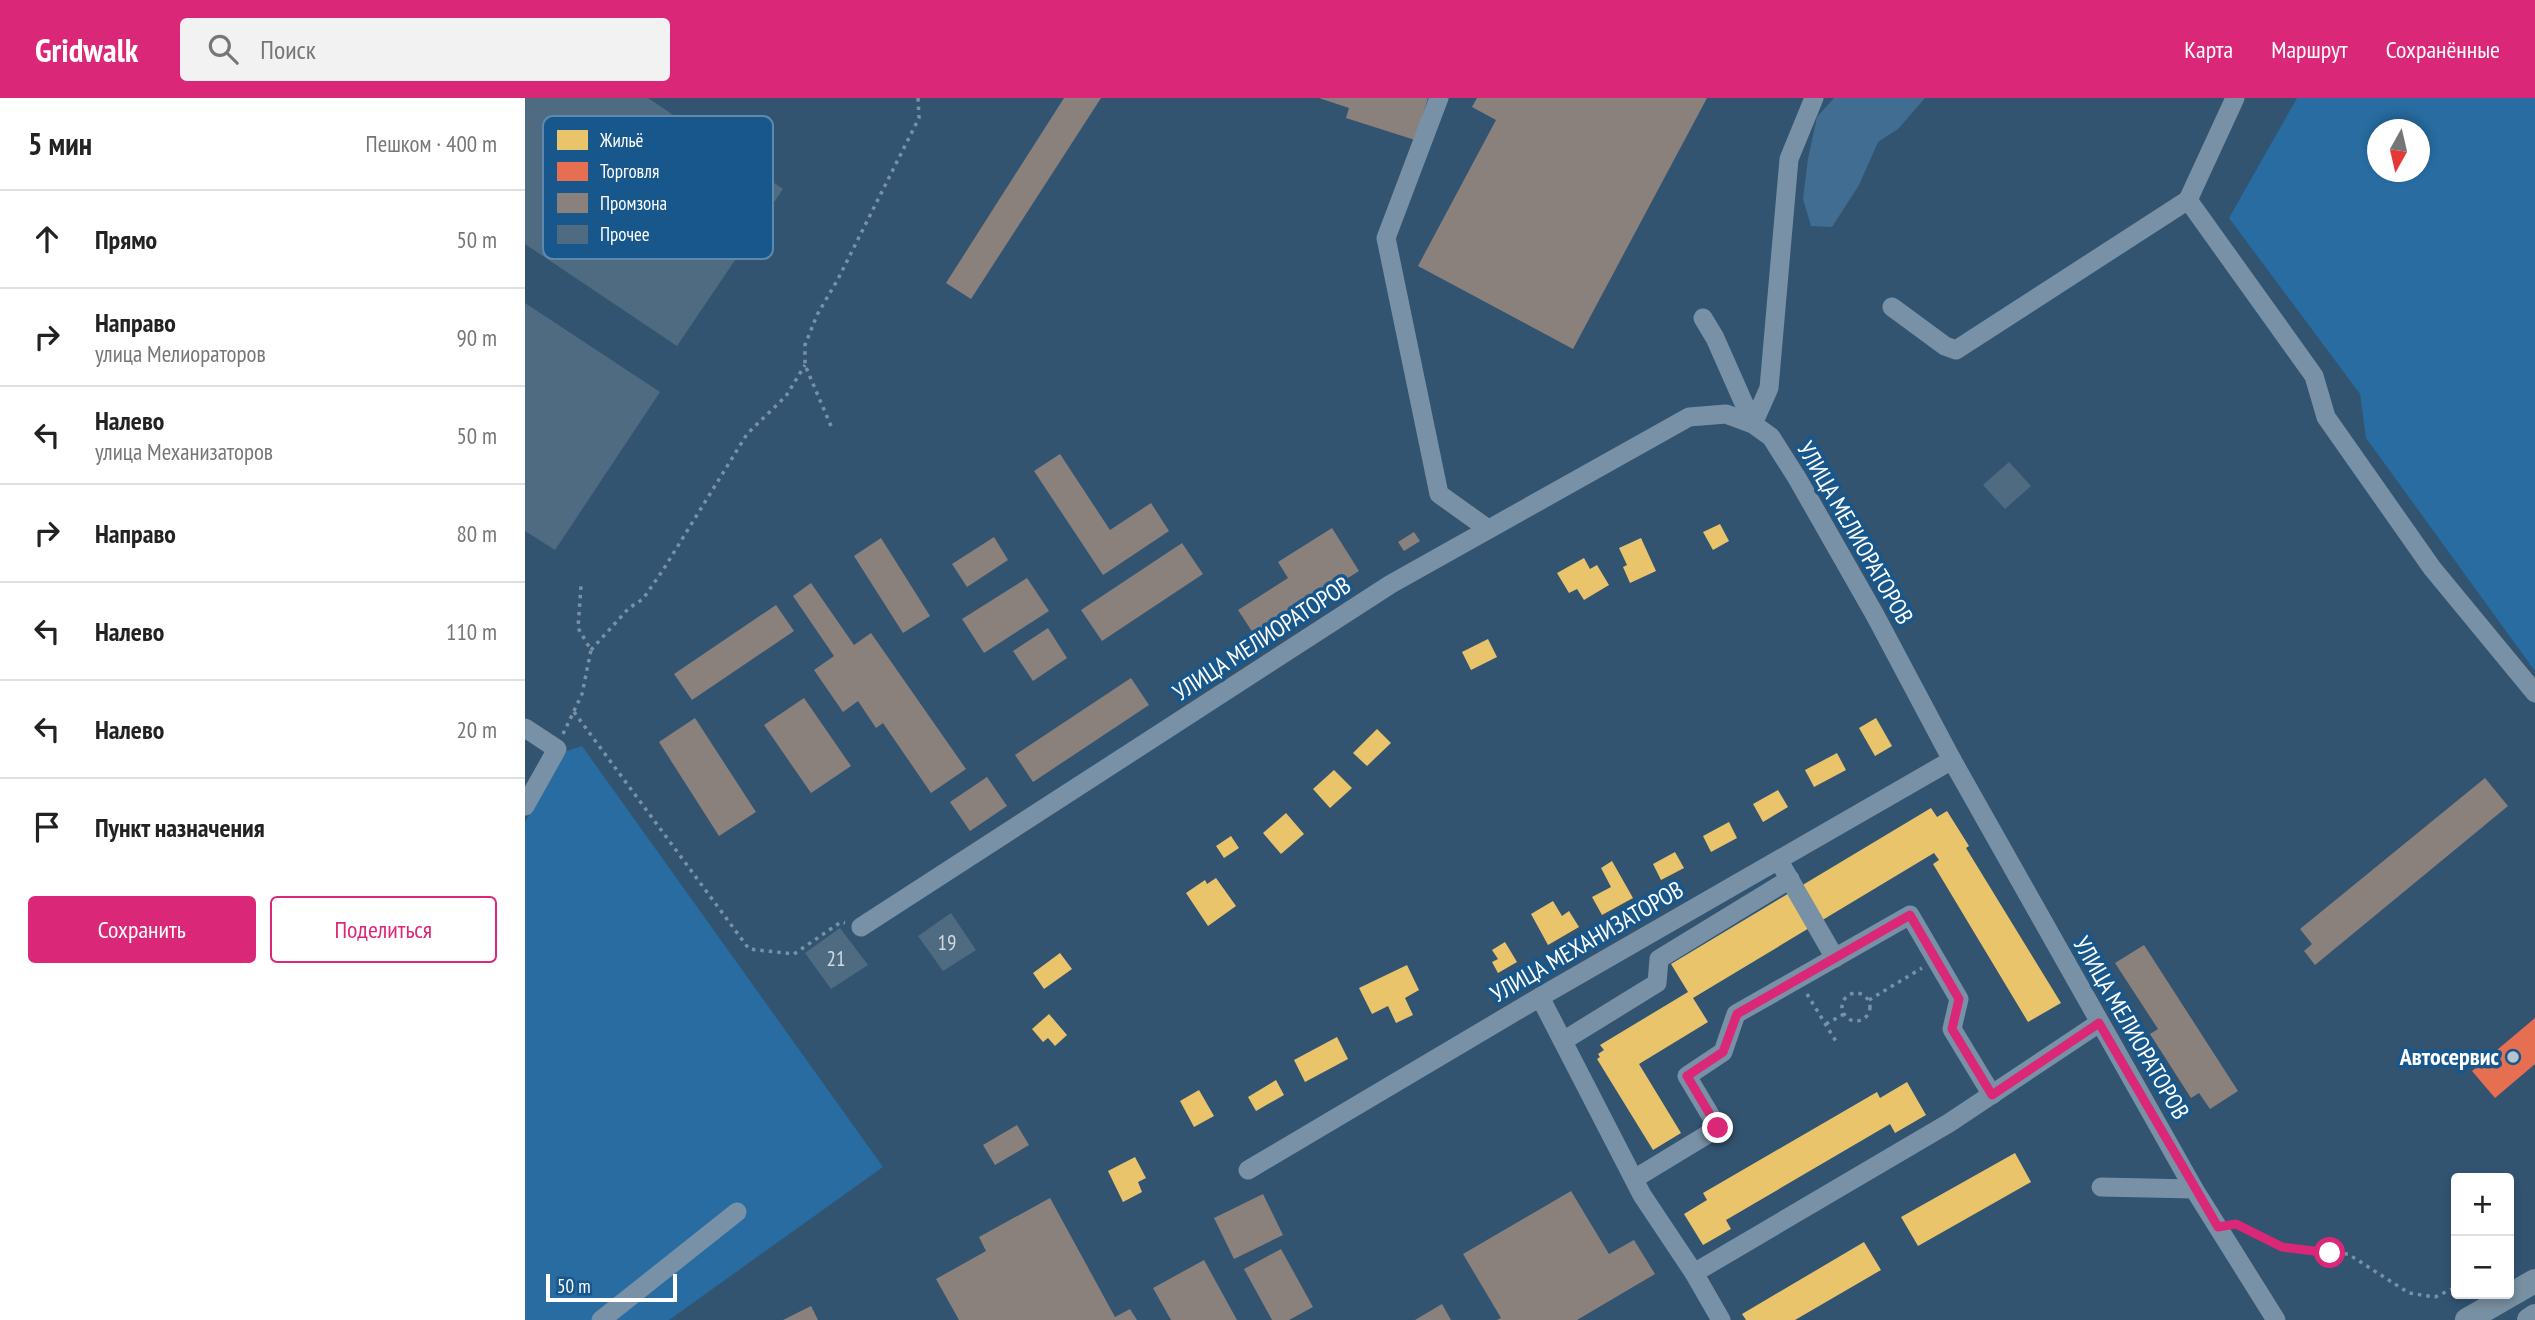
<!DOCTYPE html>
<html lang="ru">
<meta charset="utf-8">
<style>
body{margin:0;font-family:"PT Sans Narrow",sans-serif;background:#f2f2f2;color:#222}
.controls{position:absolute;right:21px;bottom:21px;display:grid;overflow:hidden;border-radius:7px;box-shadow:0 4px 10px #0003}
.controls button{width:63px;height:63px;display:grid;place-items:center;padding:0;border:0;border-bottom:2px solid #e0e0e0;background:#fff;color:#222;font:35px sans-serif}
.compass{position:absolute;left:1842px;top:21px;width:63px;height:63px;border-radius:50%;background:#fff;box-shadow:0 4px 10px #0003;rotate:188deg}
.scale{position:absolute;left:21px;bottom:18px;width:131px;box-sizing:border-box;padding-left:7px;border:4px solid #fff;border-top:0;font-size:19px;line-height:24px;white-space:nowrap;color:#fff;-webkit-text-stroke:5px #17578c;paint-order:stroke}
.stop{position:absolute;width:21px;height:21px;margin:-16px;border:5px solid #db2777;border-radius:50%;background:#fff}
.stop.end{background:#db2777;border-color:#fff;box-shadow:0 2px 7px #0008}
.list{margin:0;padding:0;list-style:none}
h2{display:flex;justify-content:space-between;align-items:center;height:91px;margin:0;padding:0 28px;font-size:30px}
h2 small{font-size:23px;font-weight:400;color:#767676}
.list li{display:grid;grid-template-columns:46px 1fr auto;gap:21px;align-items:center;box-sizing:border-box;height:98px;padding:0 28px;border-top:2px solid #e0e0e0}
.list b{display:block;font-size:26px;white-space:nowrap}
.list p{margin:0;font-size:23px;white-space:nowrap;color:#767676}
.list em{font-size:23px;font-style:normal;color:#767676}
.actions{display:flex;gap:14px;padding:21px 28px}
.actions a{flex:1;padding:16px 0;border:2px solid #db2777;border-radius:7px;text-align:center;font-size:24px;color:#db2777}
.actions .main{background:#db2777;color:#fff}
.icon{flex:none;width:38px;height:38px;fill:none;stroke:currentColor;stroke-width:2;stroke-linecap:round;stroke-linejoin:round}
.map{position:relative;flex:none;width:2010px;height:1222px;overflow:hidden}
header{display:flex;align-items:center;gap:42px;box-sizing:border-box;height:98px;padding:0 35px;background:#db2777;color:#fff}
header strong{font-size:33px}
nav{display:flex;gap:38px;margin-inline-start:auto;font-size:24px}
.search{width:490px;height:63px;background:#f2f2f2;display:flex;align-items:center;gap:18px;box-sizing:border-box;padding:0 24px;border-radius:7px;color:#767676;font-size:26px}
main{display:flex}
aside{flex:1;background:#fff}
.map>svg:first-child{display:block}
.green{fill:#286ca1;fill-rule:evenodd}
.water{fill:#416d93}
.homes{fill:#e9c46a}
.shops{fill:#e76f51}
.industry{fill:#8a817c}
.building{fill:#4f6b82}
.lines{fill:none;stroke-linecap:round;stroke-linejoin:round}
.path{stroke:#7991a6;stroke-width:3.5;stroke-dasharray:3.5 5;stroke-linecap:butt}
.minor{stroke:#7991a6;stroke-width:19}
.major{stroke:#7890a3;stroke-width:24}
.route{stroke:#db2777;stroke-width:9}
.poi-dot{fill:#b7c3cd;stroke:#17578c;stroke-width:2.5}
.labels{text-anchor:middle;stroke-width:7;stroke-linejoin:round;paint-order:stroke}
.number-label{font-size:21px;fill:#d3dae0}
.street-label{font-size:24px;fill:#fff;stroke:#17578c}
.poi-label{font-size:24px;font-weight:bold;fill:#fff;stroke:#17578c;text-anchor:end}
.key{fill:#17578c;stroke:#5d89ae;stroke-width:2}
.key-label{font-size:19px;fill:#fff}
</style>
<header>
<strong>Gridwalk</strong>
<div class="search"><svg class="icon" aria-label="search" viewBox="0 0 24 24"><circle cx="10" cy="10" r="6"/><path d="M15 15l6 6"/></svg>Поиск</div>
<nav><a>Карта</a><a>Маршрут</a><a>Сохранённые</a></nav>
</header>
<main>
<aside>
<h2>5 мин<small>Пешком · 400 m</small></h2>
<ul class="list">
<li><svg class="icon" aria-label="ahead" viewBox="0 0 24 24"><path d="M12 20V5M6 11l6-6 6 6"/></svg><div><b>Прямо</b></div><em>50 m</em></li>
<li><svg class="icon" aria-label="right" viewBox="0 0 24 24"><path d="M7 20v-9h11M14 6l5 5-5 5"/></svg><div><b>Направо</b><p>улица Мелиораторов</p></div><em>90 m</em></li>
<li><svg class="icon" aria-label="left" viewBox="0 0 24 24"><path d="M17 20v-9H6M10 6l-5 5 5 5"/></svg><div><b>Налево</b><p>улица Механизаторов</p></div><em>50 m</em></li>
<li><svg class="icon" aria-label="right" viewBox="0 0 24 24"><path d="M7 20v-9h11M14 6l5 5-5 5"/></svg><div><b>Направо</b></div><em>80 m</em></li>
<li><svg class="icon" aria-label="left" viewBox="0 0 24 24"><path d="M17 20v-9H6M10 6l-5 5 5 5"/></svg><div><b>Налево</b></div><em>110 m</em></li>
<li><svg class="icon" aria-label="left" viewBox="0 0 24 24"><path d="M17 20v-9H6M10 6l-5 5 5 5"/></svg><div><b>Налево</b></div><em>20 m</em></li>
<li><svg class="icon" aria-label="arrive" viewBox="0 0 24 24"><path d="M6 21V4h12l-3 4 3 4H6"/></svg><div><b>Пункт назначения</b></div></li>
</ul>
<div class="actions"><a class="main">Сохранить</a><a>Поделиться</a></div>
</aside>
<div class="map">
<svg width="2010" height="1222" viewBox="0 0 2010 1222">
<rect width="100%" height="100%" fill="#325471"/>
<g class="green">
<path d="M1772 0H2010V573L1841 340 1835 296 1704 120ZM1853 32H1895V74H1853Z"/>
<path d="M57 648 358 1069 144 1222H0V724L42 653Z"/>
</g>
<path class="water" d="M1309 0H1400L1373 31 1353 44 1334 87 1307 129 1286 128 1278 101 1283 61 1292 19Z"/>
<g class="homes">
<path d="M1195 426 1204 443 1188 452 1178 434Z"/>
<path d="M1116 440 1131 473 1105 485 1098 469 1102 467 1094 450Z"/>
<path d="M1059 460 1065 471 1072 467 1084 487 1059 502 1052 491 1044 495 1032 475Z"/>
<path d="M963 541 972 559 946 572 937 554Z"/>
<path d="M1351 620 1367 648 1350 658 1334 630Z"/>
<path d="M852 631 866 645 842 668 828 655Z"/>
<path d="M1312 655 1321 672 1289 689 1280 672Z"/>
<path d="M809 672 827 690 805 710 788 691Z"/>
<path d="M1253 692 1263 709 1238 724 1228 706Z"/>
<path d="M1406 710 1412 719 1422 713 1444 748 1441 750 1536 905 1503 924 1408 766 1414 762 1409 755 1168 900 1183 924 1114 966 1156 1035 1128 1052 1072 961 1075 959 1073 956 1079 952 1075 947 1163 894 1146 866Z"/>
<path d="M761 715 779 736 756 756 738 735Z"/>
<path d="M1204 724 1212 740 1186 754 1178 738Z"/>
<path d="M706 738 714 750 699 760 691 748Z"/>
<path d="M1150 754 1159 770 1136 782 1128 766Z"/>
<path d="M1087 763 1108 800 1077 817 1067 799 1086 789 1076 770Z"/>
<path d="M691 780 711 808 683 828 661 795 680 782 682 786Z"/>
<path d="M1028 803 1037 818 1044 813 1054 829 1023 847 1006 816Z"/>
<path d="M980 844 992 864 973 875 967 864 973 861 967 852Z"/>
<path d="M535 855 547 871 519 891 508 875Z"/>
<path d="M882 867 894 892 880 900 888 917 871 925 863 908 847 916 834 890Z"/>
<path d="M524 916 542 937 530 948 523 940 518 944 507 931Z"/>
<path d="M812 939 823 961 780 984 769 962Z"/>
<path d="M751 982 759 997 731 1013 723 999Z"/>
<path d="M1382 984 1401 1017 1370 1035 1365 1026 1201 1122 1206 1131 1178 1147 1159 1116 1182 1102 1178 1095 1352 994 1355 1000Z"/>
<path d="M674 992 689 1018 669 1029 655 1003Z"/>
<path d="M1490 1055 1506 1084 1393 1148 1376 1119Z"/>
<path d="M610 1059 621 1080 613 1084 617 1094 598 1104 583 1073Z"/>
<path d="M1339 1144 1356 1172 1270 1222H1221L1217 1216Z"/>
</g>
<path class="shops" d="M2010 920V966L1970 1000 1947 973Z"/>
<g class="industry">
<path d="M539 0H576L446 201 421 185Z"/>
<path d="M794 0H903L890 42 821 20 824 10Z"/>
<path d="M952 0H1182L1048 251 893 168 971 22 947 9Z"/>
<path d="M535 356 585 432 626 405 644 433 578 477 509 373Z"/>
<path d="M807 430 834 473 730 538 713 512 763 480 753 464Z"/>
<path d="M889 434 895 443 879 453 873 444Z"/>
<path d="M469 439 483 462 442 489 427 466Z"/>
<path d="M356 440 405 518 378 535 329 458Z"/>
<path d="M657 445 678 476 577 543 556 512Z"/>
<path d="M502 480 524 513 459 555 437 521Z"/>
<path d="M286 485 329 547 346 535 441 671 406 695 358 625 351 630 333 603 318 614 289 572 309 558 268 498Z"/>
<path d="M251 507 269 533 167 602 149 576Z"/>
<path d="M523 530 542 560 508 583 488 553Z"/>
<path d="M606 580 624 607 508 684 490 657Z"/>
<path d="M279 600 326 668 286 695 239 627Z"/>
<path d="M170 620 231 714 194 738 134 644Z"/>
<path d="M462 679 482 708 445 733 425 704Z"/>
<path d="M1960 680 1983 708 1790 867 1779 853 1787 846 1775 831Z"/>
<path d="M1619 847 1713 993 1685 1011 1674 995 1666 1000 1625 936 1633 931 1590 865Z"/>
<path d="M492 1027 504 1047 470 1067 458 1047Z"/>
<path d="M1046 1093 1084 1156 1109 1142 1130 1176 1052 1222H972L976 1220 938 1156Z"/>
<path d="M738 1096 758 1137 709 1161 689 1120Z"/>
<path d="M525 1100 590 1219 605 1211 612 1222H434L411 1181 461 1153 454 1139Z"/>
<path d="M756 1151 788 1209 764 1222H747L719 1171Z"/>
<path d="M679 1162 712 1222H646L628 1190Z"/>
<path d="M917 1206 926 1222H890Z"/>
<path d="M286 1208 293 1222H258Z"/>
</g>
<g class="building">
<path d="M0 0H123L258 91 152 248 0 146Z"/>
<path d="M0 205 135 294 30 452 0 433Z"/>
<path d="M1484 364 1506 388 1480 411 1458 387Z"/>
<path d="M426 815 451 852 418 873 393 838Z"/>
<path d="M315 830 343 867 306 891 280 855Z"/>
</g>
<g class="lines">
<g class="path">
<path d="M306 328 280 267V247L292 217 313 181 394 20 393 0"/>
<path d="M66 552 104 510 118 501 138 472 222 336 261 298 280 267"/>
<path d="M49 614 224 851 269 856 316 824 320 825"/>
<path d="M38 636 57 596 66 552 53 530 56 488"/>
<circle cx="1331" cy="909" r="14"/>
<path d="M1282 896 1312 945"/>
<path d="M1344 902 1397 870"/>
<path d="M1301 926 1319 916"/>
<path d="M1714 1129 1757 1149 1776 1154 1823 1156 1884 1195 1910 1199 1931 1189"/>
</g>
<g class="minor">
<path d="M914 0 861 140 914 396 963 431"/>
<path d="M1710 0 1663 102 1789 278 1801 319 1907 470 2010 595"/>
<path d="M1367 209 1420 248 1431 252 1663 102"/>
<path d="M1178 220 1190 240 1228 326 1244 290 1264 61 1289 0"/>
<path d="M0 630 32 651 0 708"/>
<path d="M1258 770 1310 860"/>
<path d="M336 829 866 486 1164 319 1201 316 1228 326 1246 339 1272 380 1350 517 1427 662 1669 1091 1751 1222"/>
<path d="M1015 899 1117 1097 1169 1175 1196 1222"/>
<path d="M1038 943 1132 885 1134 861 1265 781"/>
<path d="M723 1072 1015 899 1427 662"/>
<path d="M1109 1081 1193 1030 1162 978 1198 954 1211 916 1385 817 1434 901 1427 931 1467 997"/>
<path d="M1576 1089 1669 1091"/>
<path d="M1169 1175 1424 1025 1574 925"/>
<path d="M76 1222 212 1114"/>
</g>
<g class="major">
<path d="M1942 1222 2010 1183"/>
<path d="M2004 1222 2010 1218"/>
</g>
</g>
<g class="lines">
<path class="route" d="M1193 1030 1162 978 1198 954 1212 916 1385 817 1434 901 1427 931 1467 997 1574 925 1693 1129 1711 1126 1757 1149 1805 1155"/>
</g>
<circle class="poi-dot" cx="1988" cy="959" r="7"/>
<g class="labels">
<g class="number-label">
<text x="422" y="852">19</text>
<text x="311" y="868">21</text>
</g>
<g class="street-label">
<text transform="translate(1330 435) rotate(60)" y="8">УЛИЦА МЕЛИОРАТОРОВ</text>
<text transform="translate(737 541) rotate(-33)" y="8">УЛИЦА МЕЛИОРАТОРОВ</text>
<text transform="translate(1062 844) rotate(-30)" y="8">УЛИЦА МЕХАНИЗАТОРОВ</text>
<text transform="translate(1606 930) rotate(60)" y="8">УЛИЦА МЕЛИОРАТОРОВ</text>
</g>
<g class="poi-label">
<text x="1974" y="967">Автосервис</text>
</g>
</g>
<rect x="18" y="18" width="230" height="143" rx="10" class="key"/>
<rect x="32" y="32" width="31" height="20" fill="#e9c46a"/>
<rect x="32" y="64" width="31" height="19" fill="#e76f51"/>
<rect x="32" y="95" width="31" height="20" fill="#8a817c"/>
<rect x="32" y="127" width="31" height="19" fill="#4f6b82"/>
<g class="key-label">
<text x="75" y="49">Жильё</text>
<text x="75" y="80">Торговля</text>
<text x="75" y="112">Промзона</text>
<text x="75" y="143">Прочее</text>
</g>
</svg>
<div class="controls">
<button>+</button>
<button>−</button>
</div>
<svg class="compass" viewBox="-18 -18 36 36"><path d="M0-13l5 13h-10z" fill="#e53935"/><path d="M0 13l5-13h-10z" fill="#767676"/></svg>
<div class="scale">50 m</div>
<div class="stop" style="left:1805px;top:1155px"></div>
<div class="stop end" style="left:1193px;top:1030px"></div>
</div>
</main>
